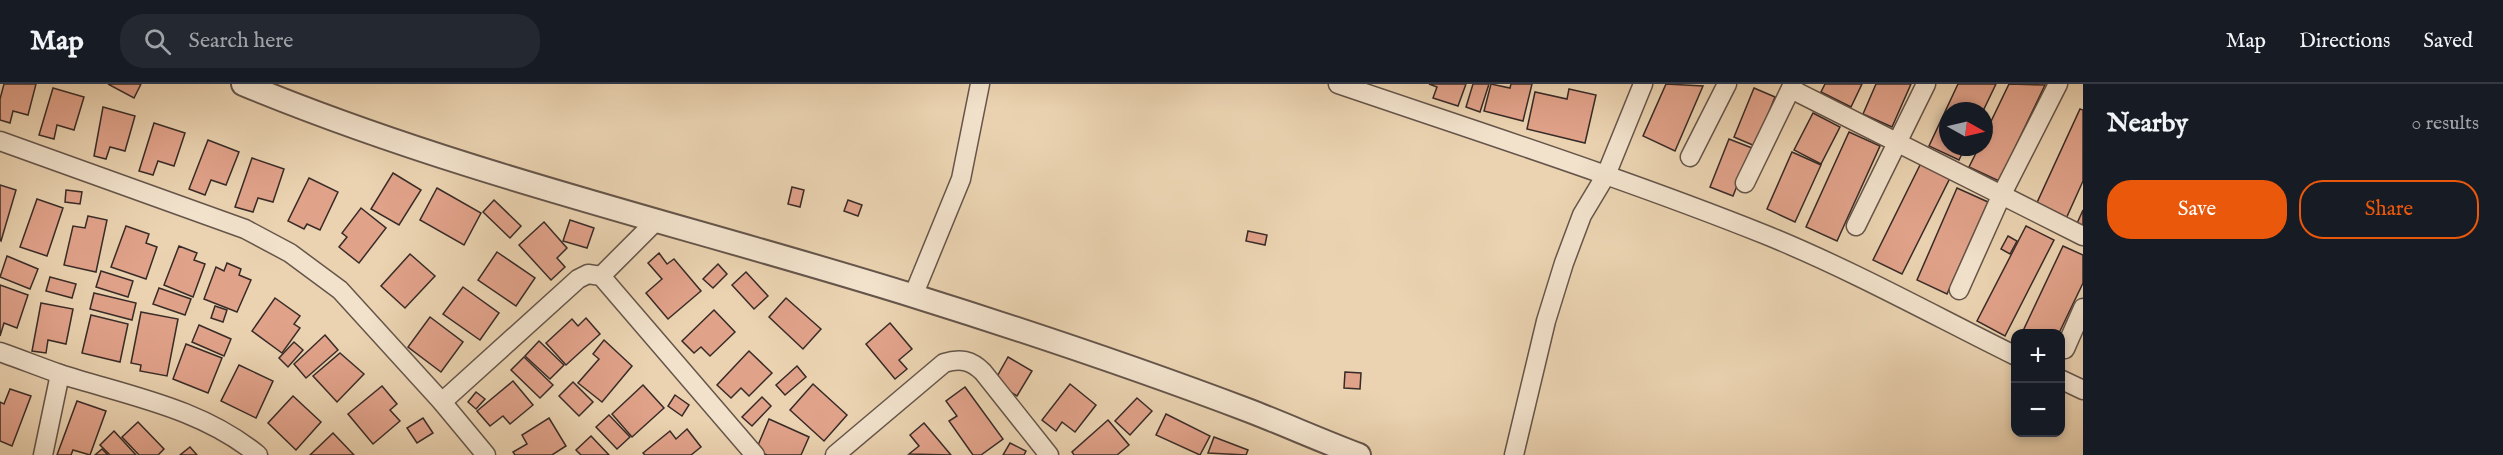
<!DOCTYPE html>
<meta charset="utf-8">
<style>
body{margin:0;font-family:"IM FELL English",serif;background:#242831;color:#f1f3f6}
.controls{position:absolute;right:18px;bottom:18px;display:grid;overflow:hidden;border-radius:12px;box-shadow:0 3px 9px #0003}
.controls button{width:54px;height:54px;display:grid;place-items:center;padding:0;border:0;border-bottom:2px solid #363941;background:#171b24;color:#f1f3f6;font:30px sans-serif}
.compass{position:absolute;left:1939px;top:18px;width:54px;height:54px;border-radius:50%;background:#171b24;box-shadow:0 3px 9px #0003;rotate:98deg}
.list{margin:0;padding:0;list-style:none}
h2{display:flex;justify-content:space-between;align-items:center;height:78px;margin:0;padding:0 24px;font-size:26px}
h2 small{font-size:20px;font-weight:400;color:#9ea1a6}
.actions{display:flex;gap:12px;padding:18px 24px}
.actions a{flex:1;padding:14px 0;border:2px solid #ea580c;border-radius:24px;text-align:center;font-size:21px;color:#ea580c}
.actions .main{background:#ea580c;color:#fff}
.icon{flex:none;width:33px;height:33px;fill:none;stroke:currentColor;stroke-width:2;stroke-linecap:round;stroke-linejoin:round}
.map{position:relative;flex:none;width:2083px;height:371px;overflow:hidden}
header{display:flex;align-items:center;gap:36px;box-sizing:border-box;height:84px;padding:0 30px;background:#171b24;border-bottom:2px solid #363941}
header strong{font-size:28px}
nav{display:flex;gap:33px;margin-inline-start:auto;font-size:21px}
.search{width:420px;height:54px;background:#242831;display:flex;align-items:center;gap:15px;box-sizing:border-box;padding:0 21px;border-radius:24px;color:#9ea1a6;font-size:22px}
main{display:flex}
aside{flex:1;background:#171b24}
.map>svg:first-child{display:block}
.building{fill:#e1a28a;stroke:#382b27;stroke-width:1.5}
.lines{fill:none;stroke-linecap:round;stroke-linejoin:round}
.minor-casing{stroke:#65554a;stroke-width:21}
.tertiary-casing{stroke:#65554a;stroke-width:26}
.minor{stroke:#f2e2cc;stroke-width:18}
.tertiary{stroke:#f2e2cc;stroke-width:22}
</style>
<header>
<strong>Map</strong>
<div class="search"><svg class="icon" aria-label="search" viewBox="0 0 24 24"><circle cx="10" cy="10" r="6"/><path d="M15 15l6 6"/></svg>Search here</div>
<nav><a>Map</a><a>Directions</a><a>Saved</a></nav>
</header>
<main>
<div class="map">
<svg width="2083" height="371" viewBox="0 0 2083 371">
<rect width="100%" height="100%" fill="#ebd3b1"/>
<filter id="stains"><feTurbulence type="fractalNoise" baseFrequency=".00333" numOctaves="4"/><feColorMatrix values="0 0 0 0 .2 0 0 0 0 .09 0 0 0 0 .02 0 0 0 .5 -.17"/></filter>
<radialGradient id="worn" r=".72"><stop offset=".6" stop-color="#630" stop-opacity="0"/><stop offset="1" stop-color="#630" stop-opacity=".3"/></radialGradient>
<g class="building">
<path d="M4 0H36L28 31 13 27 10 39 0 36V15Z"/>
<path d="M108 0H141L134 14Z"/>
<path d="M1429 0H1466L1458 22 1433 14 1437 3Z"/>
<path d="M1473 0H1489L1480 28 1466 23Z"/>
<path d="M1491 0 1510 4 1511 0H1532L1523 37 1484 27Z"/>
<path d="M1666 0 1703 2 1675 67 1643 52Z"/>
<path d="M1825 0H1862L1851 23 1821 8Z"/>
<path d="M1876 0H1911L1892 43 1863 30Z"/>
<path d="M1958 0H1996L1983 27H1948V63H1965L1959 76 1929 62Z"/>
<path d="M2009 0 2045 1 1999 97 1969 83 1979 63H1984V52Z"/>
<path d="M53 4 84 13 74 46 57 41 54 55 39 51Z"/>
<path d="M1754 4 1775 13 1755 62 1734 53Z"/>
<path d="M1569 5 1596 11 1585 59 1527 45 1535 8 1567 15Z"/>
<path d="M103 23 135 32 125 67 110 63 106 75 94 72Z"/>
<path d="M2080 25 2083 26V97L2065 137 2035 123Z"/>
<path d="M1813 29 1840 43 1821 80 1794 66Z"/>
<path d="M154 39 185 49 174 82 158 77 153 91 139 87Z"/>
<path d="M1849 48 1880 62 1837 157 1806 143Z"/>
<path d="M1729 55 1752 64 1733 112 1710 103Z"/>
<path d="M208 56 239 68 226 101 211 96 205 111 189 105Z"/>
<path d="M1792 68 1821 81 1795 138 1767 125Z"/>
<path d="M252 74 284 85 273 118 258 114 253 128 235 123Z"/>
<path d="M1921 79 1950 94 1902 190 1873 176Z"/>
<path d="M393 89 421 106 399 141 371 125Z"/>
<path d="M309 94 338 108 320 146 307 140 304 145 288 137Z"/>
<path d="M0 101 16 106 1 157 0 156Z"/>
<path d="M792 103 804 106 800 123 788 120Z"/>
<path d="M437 104 481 129 464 161 420 136Z"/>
<path d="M1957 104 1988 118 1947 210 1917 196Z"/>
<path d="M66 106 82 108 80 120 65 118Z"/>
<path d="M37 115 63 124 47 172 20 163Z"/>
<path d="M494 116 521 142 510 154 483 128Z"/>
<path d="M848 116 862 121 858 132 844 127Z"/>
<path d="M361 124 386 144 359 179 339 163 347 153 342 149Z"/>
<path d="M2083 126V148L2075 144Z"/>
<path d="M88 132 107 136 96 188 64 181 73 142 85 144Z"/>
<path d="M570 136 594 144 587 164 563 157Z"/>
<path d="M544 138 567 164 557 174 565 183 551 196 519 161Z"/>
<path d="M126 142 149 150 146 159 157 163 146 195 111 183Z"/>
<path d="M2026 142 2054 156 2005 252 1977 237Z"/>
<path d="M1248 147 1267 151 1265 161 1246 157Z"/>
<path d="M2008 152 2017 157 2010 170 2001 165Z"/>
<path d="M179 162 197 169 194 176 205 180 193 213 164 201Z"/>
<path d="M2063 162 2083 171V199L2059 249H2022Z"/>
<path d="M497 168 535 194 516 222 478 196Z"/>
<path d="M659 169 667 180 674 175 701 207 668 235 646 209 662 195 648 179Z"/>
<path d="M410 170 435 192 405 224 381 202Z"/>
<path d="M7 172 38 185 30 205 0 193Z"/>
<path d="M227 179 241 185 239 191 251 196 237 228 204 215 216 183 224 187Z"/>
<path d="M718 180 727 190 713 204 703 195Z"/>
<path d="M101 187 133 197 128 213 96 203Z"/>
<path d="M746 188 768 212 754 225 732 201Z"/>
<path d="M50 193 76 200 72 214 46 207Z"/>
<path d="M0 201 28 211 17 244 4 239 0 252Z"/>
<path d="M463 203 499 229 480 256 443 230Z"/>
<path d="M159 204 191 215 185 231 153 220Z"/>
<path d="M94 209 136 219 132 236 90 225Z"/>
<path d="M275 214 300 232 294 240 300 244 282 269 252 247Z"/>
<path d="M786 214 821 245 803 265 769 233Z"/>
<path d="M41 219 73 225 66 260 48 256 46 269 32 267Z"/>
<path d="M215 222 227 226 223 238 211 234Z"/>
<path d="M714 226 735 248 710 272 701 263 694 269 682 257Z"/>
<path d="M141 228 178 235 167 292 140 287 141 281 131 279Z"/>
<path d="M91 231 128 240 120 278 82 269Z"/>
<path d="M430 233 463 258 441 288 408 263Z"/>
<path d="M586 234 600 250 566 281 546 259 572 235 578 242Z"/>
<path d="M890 239 912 265 899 276 907 285 895 295 866 260Z"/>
<path d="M199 241 231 255 224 272 192 258Z"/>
<path d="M325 251 338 266 306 294 294 280Z"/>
<path d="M604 256 632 282 602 318 578 299 599 275 593 270Z"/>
<path d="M539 257 564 281 550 295 525 272Z"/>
<path d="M294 258 303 266 288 283 279 274Z"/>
<path d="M186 260 222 274 208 309 173 295Z"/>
<path d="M749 267 772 289 749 312 741 304 731 314 717 301Z"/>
<path d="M340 269 364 290 337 318 313 292Z"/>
<path d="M524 273 553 301 540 314 511 286Z"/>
<path d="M1008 273 1032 287 1017 312 994 298Z"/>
<path d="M239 281 273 297 256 334 221 317Z"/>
<path d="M797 282 806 293 785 311 776 301Z"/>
<path d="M1345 288 1361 289 1360 305 1344 304Z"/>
<path d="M513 297 533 321 510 340 503 332 490 342 477 327Z"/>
<path d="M573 298 593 318 579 332 559 312Z"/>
<path d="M813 300 847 331 824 357 790 326Z"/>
<path d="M1070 300 1096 321 1075 348 1062 338 1056 347 1042 336Z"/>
<path d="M643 301 664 324 632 353 612 330Z"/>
<path d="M382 302 397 320 390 326 400 337 373 360 348 330Z"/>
<path d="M965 303 1003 355 981 371H973L949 337 957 332 946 317Z"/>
<path d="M10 305 31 312 12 362 0 357V318L4 320Z"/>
<path d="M476 308 485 315 476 325 468 318Z"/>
<path d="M675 311 689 321 682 332 668 322Z"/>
<path d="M293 312 321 338 296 366 268 339Z"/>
<path d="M762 313 771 322 752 342 742 333Z"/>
<path d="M1137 314 1152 327 1130 351 1115 337Z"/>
<path d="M77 317 106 327 90 371 73 366 71 371H57Z"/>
<path d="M1166 330 1210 352 1200 371 1156 351Z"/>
<path d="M609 331 630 353 617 365 596 343Z"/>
<path d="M423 334 433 349 417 359 407 344Z"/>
<path d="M549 334 566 362 552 371H515L513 368 527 360 522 351Z"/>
<path d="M769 335 809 353 801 371H767L756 366Z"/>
<path d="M1108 336 1129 361 1117 371H1074L1072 368Z"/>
<path d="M138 338 164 365 158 371H139L122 353Z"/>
<path d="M924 339 951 371 909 370 919 362 910 351Z"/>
<path d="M687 345 701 363 691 371H645L643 369 670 347 676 355Z"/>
<path d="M114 347 136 371H110L100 361Z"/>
<path d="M333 349 354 371H310Z"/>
<path d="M591 352 609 371H581L576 366Z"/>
<path d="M1214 353 1248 366 1246 371 1208 369Z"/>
<path d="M1010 359 1026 367 1024 371H1003Z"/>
<path d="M190 363 197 371H180Z"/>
<path d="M102 365 108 371H95Z"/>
</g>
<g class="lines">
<defs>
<g id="minor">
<path d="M1338 0C1482 49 1626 95 1766 151 1852 186 1933 231 2016 272"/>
<path d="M1791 5 2083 152"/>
<path d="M0 57 245 145 290 169 340 206 442 318 486 371"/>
<path d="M1690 73 1727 0"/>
<path d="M1745 99 1793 0"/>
<path d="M1856 142 1926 0"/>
<path d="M601 192 655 138"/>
<path d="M1959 206 2002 110 2058 0"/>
<path d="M913 212 961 95 980 0"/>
<path d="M2065 265 2083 224"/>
<path d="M0 268C20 275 40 283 60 290 129 312 201 324 258 371"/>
<path d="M2060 295 2083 306"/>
<path d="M442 318 578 195 588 190 601 192 755 371"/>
<path d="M43 371 60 290"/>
<path d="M835 371 944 279C960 274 971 276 983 288L1049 371"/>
<path d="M1514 371 1546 237 1564 179 1582 131 1606 91 1643 0"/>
</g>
<path id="tertiary" d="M243 0C460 90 690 142 914 212 1026 247 1139 285 1250 327 1286 341 1322 357 1359 371"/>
</defs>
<use href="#minor" class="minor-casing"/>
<use href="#tertiary" class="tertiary-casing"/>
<use href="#minor" class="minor"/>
<use href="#tertiary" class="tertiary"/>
</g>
<rect width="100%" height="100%" filter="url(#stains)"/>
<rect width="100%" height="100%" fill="url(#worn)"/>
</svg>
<div class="controls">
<button>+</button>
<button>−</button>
</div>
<svg class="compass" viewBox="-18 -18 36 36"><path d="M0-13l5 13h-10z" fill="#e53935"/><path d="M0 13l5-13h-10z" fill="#9ea1a6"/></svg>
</div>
<aside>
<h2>Nearby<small>0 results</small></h2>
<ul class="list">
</ul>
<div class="actions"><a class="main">Save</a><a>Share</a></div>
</aside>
</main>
